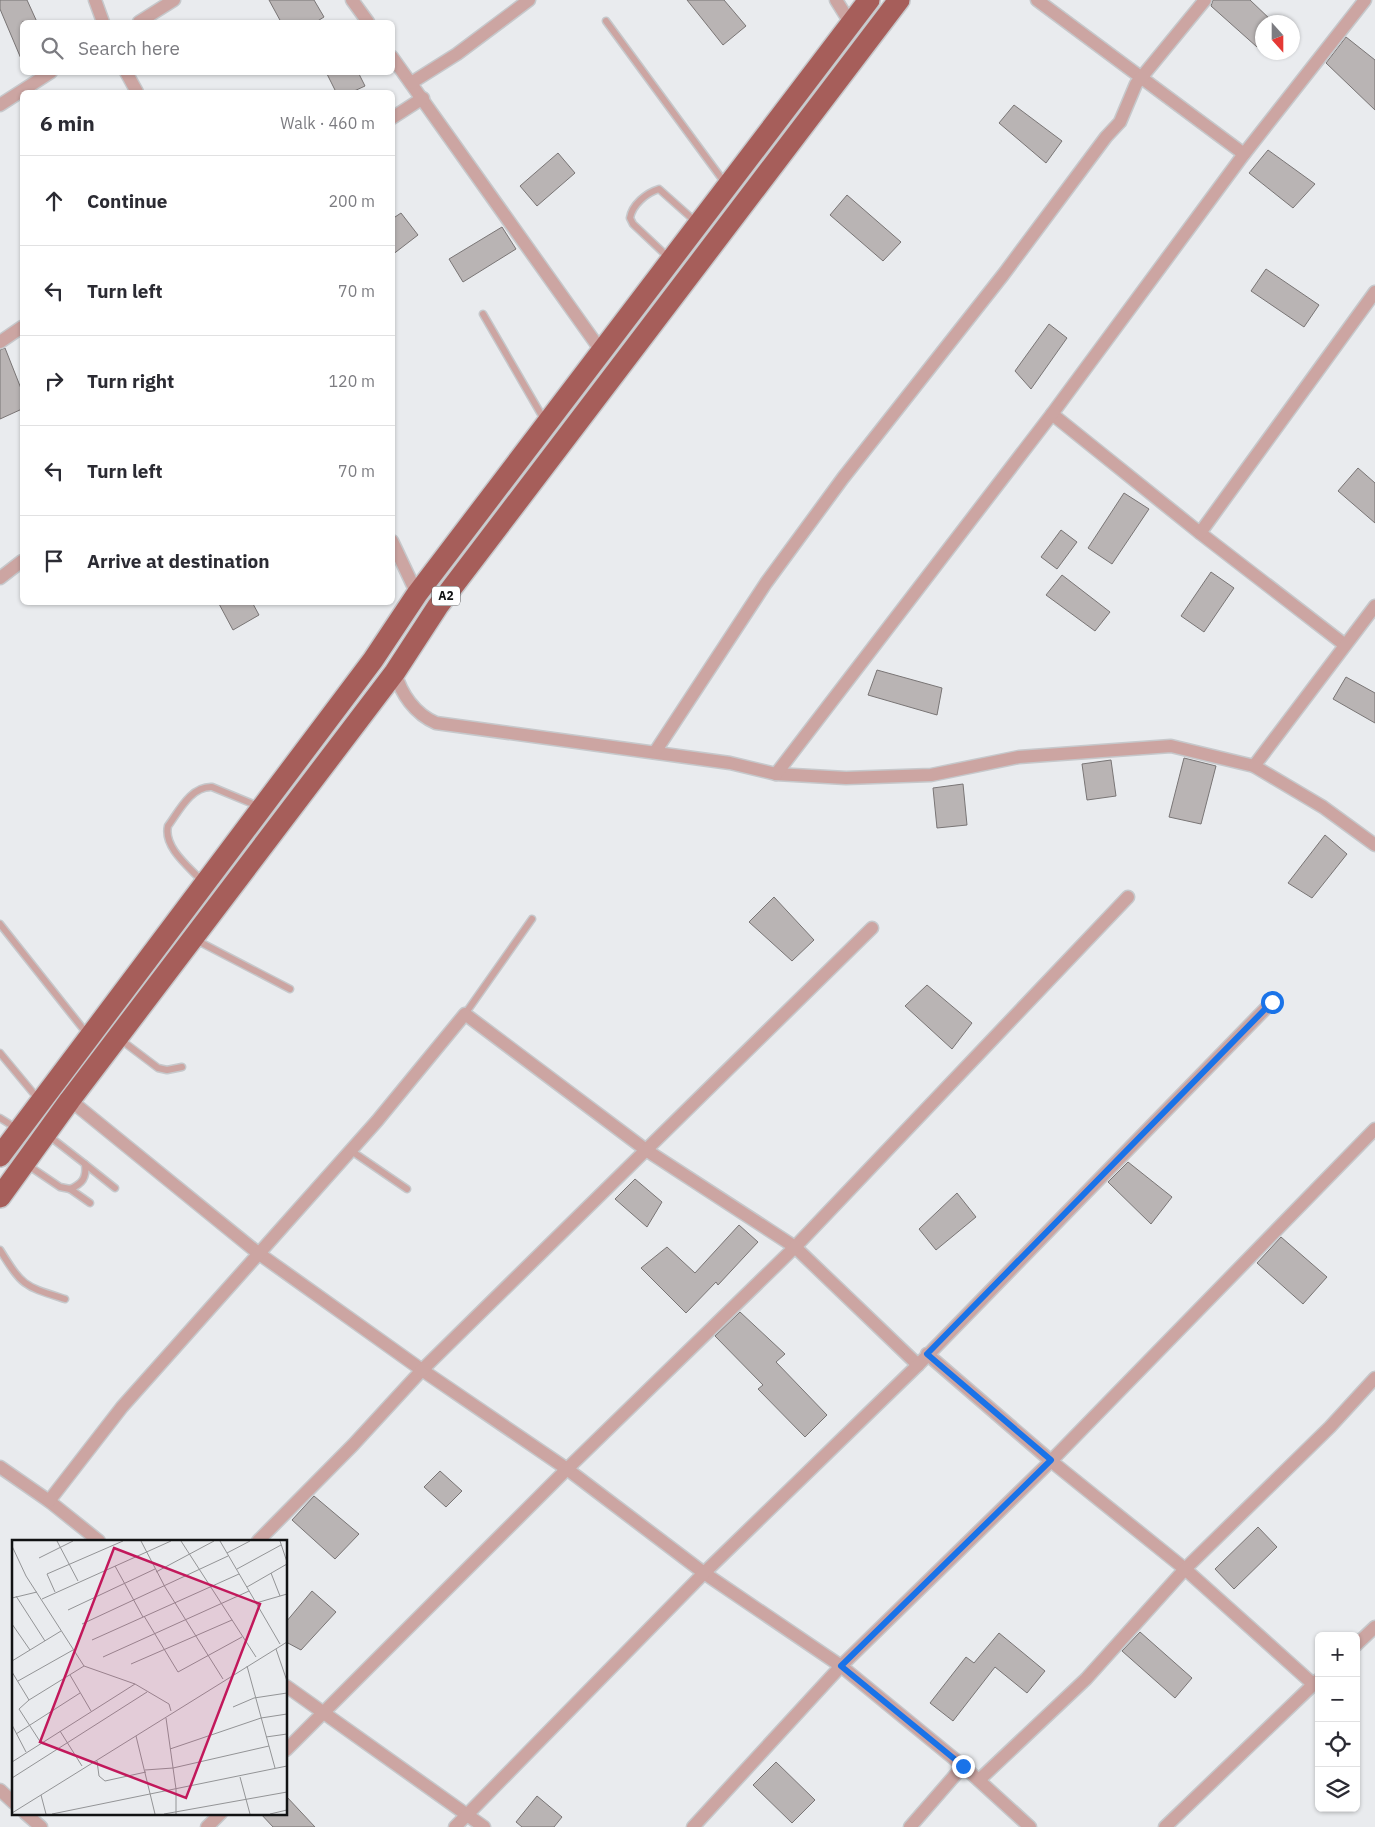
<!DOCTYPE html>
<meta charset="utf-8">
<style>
body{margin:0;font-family:"IBM Plex Sans",sans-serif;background:#f2f2f3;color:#2b2b33}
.controls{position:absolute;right:15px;bottom:15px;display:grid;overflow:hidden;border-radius:8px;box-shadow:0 1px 4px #0004}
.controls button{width:45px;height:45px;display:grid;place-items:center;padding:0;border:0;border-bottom:1px solid #e1e1e2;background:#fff;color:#2b2b33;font:25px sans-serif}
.compass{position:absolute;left:1255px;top:15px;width:45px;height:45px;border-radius:50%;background:#fff;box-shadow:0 1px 4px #0004;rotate:159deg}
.stop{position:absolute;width:15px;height:15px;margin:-11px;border:4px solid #1a73e8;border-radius:50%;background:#fff}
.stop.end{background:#1a73e8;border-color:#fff;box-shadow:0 1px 5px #0008}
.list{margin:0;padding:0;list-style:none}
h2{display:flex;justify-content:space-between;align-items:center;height:65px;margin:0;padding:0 20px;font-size:21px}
h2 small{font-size:16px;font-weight:400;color:#7c7c81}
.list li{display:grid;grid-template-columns:32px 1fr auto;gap:15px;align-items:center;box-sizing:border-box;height:90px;padding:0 20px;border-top:1px solid #e1e1e2}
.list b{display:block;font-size:19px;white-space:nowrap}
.list em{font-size:16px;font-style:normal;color:#7c7c81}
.icon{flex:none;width:28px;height:28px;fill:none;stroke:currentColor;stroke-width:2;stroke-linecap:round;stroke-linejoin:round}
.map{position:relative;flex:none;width:1375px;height:1827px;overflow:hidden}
.search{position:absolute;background:#fff;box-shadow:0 1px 4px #0004;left:20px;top:20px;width:375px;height:55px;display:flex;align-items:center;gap:12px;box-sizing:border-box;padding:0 18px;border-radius:8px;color:#7c7c81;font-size:19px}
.panel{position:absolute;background:#fff;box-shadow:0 1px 4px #0004;left:20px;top:90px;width:375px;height:515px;border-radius:8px}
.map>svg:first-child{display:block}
.building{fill:#b9b4b4;stroke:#797575}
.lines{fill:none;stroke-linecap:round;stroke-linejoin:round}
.service-casing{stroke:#c6c8cb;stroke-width:9}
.minor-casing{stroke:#c6c8cb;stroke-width:15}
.trunk-casing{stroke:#c6c8cb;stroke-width:24}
.service{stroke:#cca5a2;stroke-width:6}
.minor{stroke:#cca5a2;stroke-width:12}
.trunk{stroke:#a65e5a;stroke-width:21}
.route{stroke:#1a73e8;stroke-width:6}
.labels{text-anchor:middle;stroke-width:4;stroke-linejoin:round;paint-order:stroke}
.shield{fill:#fff;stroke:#58595a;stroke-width:1}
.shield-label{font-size:12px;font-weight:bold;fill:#111213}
.inset-road{fill:none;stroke:#939496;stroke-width:1}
.view{fill:#c2185b;fill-opacity:0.15;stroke:#c2185b;stroke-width:2.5}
.inset-edge{fill:none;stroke:#111213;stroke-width:2.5}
</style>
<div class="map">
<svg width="1375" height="1827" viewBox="0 0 1375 1827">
<rect width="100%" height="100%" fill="#e9ebee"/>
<g class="building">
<path d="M0 0H27L37 22H22V61L0 9Z"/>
<path d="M269 0H314L324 17 316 22H281Z"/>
<path d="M687 0H724L746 26 723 45Z"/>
<path d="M1213 0H1250L1273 22H1262V40L1257 47 1211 6Z"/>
<path d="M1346 37 1375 60V110L1326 63Z"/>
<path d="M326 72H358L365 86 352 92H336Z"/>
<path d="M1014 105 1062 141 1046 163 999 123Z"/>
<path d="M1268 150 1315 184 1293 208 1249 173Z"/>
<path d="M558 153 575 173 537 206 520 186Z"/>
<path d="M847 195 901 242 883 261 830 215Z"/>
<path d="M401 213 418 235 392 255V219Z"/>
<path d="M502 227 516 249 463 282 449 259Z"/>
<path d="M1266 269 1319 305 1304 327 1251 291Z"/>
<path d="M1049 324 1067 338 1031 389 1015 371Z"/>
<path d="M5 348 22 391V409L0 419V350Z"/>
<path d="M1358 468 1375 483V523L1338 491Z"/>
<path d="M1124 493 1149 509 1112 564 1088 548Z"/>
<path d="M1061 530 1077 542 1057 569 1041 557Z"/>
<path d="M1211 572 1234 588 1204 632 1181 616Z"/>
<path d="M1062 575 1110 612 1095 631 1046 595Z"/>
<path d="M218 602H252L259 615 233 630Z"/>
<path d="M877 670 942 688 937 715 868 695Z"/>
<path d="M1346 677 1375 693V723L1333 699Z"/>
<path d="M1184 758 1216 766 1201 824 1169 817Z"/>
<path d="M1111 760 1116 796 1087 800 1082 764Z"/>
<path d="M963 784 967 825 937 828 933 788Z"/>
<path d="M1325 835 1347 854 1312 898 1288 883Z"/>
<path d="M774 897 814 940 792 961 749 922Z"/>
<path d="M927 985 972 1023 952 1049 905 1006Z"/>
<path d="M1128 1162 1172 1197 1151 1224 1108 1182Z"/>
<path d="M635 1179 662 1202 647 1227 615 1199Z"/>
<path d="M957 1193 976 1217 936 1250 919 1229Z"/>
<path d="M739 1225 758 1242 718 1285 716 1282 686 1313 641 1268 667 1247 695 1273Z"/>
<path d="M1281 1237 1327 1277 1303 1304 1257 1263Z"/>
<path d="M740 1312 785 1354 776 1362 827 1415 805 1437 758 1389 763 1385 715 1336Z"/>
<path d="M440 1471 462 1491 446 1507 424 1487Z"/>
<path d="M314 1496 359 1534 335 1559 292 1520Z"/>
<path d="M1258 1527 1277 1547 1234 1589 1215 1569Z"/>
<path d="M312 1591 336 1612 301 1650 286 1642V1622Z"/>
<path d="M1140 1632 1192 1678 1175 1698 1122 1651Z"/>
<path d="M999 1633 1045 1671 1027 1693 995 1667 953 1721 930 1703 966 1657 974 1663Z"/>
<path d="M776 1762 815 1800 792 1823 753 1785Z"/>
<path d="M286 1796 315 1827H273L260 1813H286Z"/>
<path d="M537 1796 562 1817 554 1827H522L516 1822Z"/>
</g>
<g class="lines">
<defs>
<g id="service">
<path d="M606 21 725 183"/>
<path d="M669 258 633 224 630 218C632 205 646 193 659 189L696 222"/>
<path d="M483 314 545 421"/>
<path d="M202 881C189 867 163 847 168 826 179 811 191 786 212 787L258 806"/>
<path d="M0 924 88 1035"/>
<path d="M196 940 290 989"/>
<path d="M465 1014 532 919"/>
<path d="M121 1040 158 1068 167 1070 182 1067"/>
<path d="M0 1053 39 1100"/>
<path d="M0 1118 16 1128"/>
<path d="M350 1150 407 1189"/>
<path d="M26 1164 60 1187 70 1189C82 1184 87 1178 85 1164L49 1136"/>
<path d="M85 1164 115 1188"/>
<path d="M70 1189 90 1203"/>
<path d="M0 1250C23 1287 24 1286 65 1299"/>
</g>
<g id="minor">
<path d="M95 0 103 22"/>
<path d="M352 0 368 22"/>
<path d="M836 0 851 24"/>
<path d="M1037 0 1244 154"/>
<path d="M139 22 174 0"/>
<path d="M392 57 602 352"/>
<path d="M126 72 137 92"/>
<path d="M411 83 457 54 529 0"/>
<path d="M0 105 51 72"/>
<path d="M392 118 423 98"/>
<path d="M0 342 22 327"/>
<path d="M1052 414 1200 533 1345 645"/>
<path d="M1200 533 1375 292"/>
<path d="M392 541 417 594"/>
<path d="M0 578 22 561"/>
<path d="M395 672C401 694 415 714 436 723L730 763 776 774 846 778 931 775 1019 757 1171 746 1254 766 1323 807 1375 845"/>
<path d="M655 752 766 583 843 478 1003 275 1106 137 1120 122 1136 84 1205 0"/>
<path d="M1254 766 1375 606"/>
<path d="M776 774 1052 414 1244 154 1365 0"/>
<path d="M70 1100 258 1253 422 1370 567 1469 704 1573 841 1666 963 1766 1030 1827"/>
<path d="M927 1354 1051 1461 1185 1569 1313 1684"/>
<path d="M0 1467 49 1501 99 1541"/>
<path d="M49 1501 122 1407 377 1121 465 1014 646 1150 795 1247 918 1365"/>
<path d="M258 1541 353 1445 422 1370 872 928"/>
<path d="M1356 1645 1375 1627"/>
<path d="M286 1686 484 1827"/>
<path d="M286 1750 567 1469 795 1247 1128 897"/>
<path d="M979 1780 1086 1679 1185 1569 1330 1427 1375 1378"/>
<path d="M0 1790 14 1803"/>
<path d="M25 1813 41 1827"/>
<path d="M207 1827 221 1813"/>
<path d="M455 1827 704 1573 918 1365 1272 1002"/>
<path d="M693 1827 841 1666 1051 1461 1375 1129"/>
<path d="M910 1827 963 1766"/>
<path d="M1165 1827 1318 1680"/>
</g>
<g id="trunk">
<path d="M0 1156 373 660 417 594 869 0"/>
<path d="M0 1197 70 1100 395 672 438 606 899 0"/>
</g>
</defs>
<use href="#service" class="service-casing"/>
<use href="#minor" class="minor-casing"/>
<use href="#trunk" class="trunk-casing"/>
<use href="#service" class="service"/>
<use href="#minor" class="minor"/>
<use href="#trunk" class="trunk"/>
</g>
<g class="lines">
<path class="route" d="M963 1766 841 1666 1051 1460 927 1354 1272 1002"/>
</g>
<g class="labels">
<rect class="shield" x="432" y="586.5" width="28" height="19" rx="4"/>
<g class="shield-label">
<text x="446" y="600">A2</text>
</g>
</g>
<g transform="translate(12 1540)">
<rect width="275" height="275" fill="#e9ebee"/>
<path class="inset-road" d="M45 1 66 41M129 1 153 47 211 139M169 1 244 117M208 1 268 104M268 1 275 22M0 6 14 36 72 126 123 144 157 164 159 171M215 13 238 1M27 18 61 1M103 26 131 77M225 29 269 5M144 32 202 1M259 33 268 56M235 47 275 24M43 52 35 34 111 1M4 56 33 101M0 58 25 52M30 59 159 1M244 63 275 54M56 70 143 29M132 76 166 132 230 97M0 84 18 110M70 84 216 16M80 100 227 34M264 109 275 141M91 117 237 51M0 121 49 91M119 124 220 80M235 126 263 228M0 132 17 160 7 169 29 203M58 135 79 171M6 141 61 110M17 160 72 126M221 167 242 158 275 153M154 178 164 249V274M0 185 14 212M48 191 70 226M4 194 68 153M124 196 143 274M254 197 275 194M158 209 249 178 275 174M85 221 87 236 93 241 134 232M0 222 123 144M133 230 161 228 257 206M228 237 238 274M0 238 135 152M29 255 34 274M0 273 275 102M40 274 275 226M152 274 275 252M258 274 275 270"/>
<path class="view" d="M102 8 248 64 174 258 28 202Z"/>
<rect width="275" height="275" class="inset-edge"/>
</g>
</svg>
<div class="controls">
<button>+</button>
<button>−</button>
<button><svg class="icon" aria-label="locate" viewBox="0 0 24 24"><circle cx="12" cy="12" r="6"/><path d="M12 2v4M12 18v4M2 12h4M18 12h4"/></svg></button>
<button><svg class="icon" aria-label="layers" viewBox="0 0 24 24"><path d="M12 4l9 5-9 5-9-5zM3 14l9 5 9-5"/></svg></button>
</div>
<svg class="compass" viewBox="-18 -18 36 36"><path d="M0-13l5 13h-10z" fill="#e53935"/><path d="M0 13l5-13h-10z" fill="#7c7c81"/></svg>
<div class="stop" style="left:1272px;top:1002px"></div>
<div class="stop end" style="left:963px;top:1766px"></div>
<div class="search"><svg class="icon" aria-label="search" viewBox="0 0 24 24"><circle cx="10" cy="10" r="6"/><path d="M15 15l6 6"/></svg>Search here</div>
<section class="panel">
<h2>6 min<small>Walk · 460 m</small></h2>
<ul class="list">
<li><svg class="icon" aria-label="ahead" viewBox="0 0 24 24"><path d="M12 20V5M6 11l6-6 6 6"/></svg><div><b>Continue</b></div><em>200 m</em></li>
<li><svg class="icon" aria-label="left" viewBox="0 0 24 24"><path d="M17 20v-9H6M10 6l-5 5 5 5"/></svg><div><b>Turn left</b></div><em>70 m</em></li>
<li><svg class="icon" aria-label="right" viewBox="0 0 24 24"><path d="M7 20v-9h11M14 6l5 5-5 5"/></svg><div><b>Turn right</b></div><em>120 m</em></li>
<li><svg class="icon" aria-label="left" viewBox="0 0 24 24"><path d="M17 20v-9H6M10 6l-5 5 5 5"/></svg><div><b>Turn left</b></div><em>70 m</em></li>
<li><svg class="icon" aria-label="arrive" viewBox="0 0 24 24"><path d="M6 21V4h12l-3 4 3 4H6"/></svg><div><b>Arrive at destination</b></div></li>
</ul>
</section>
</div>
